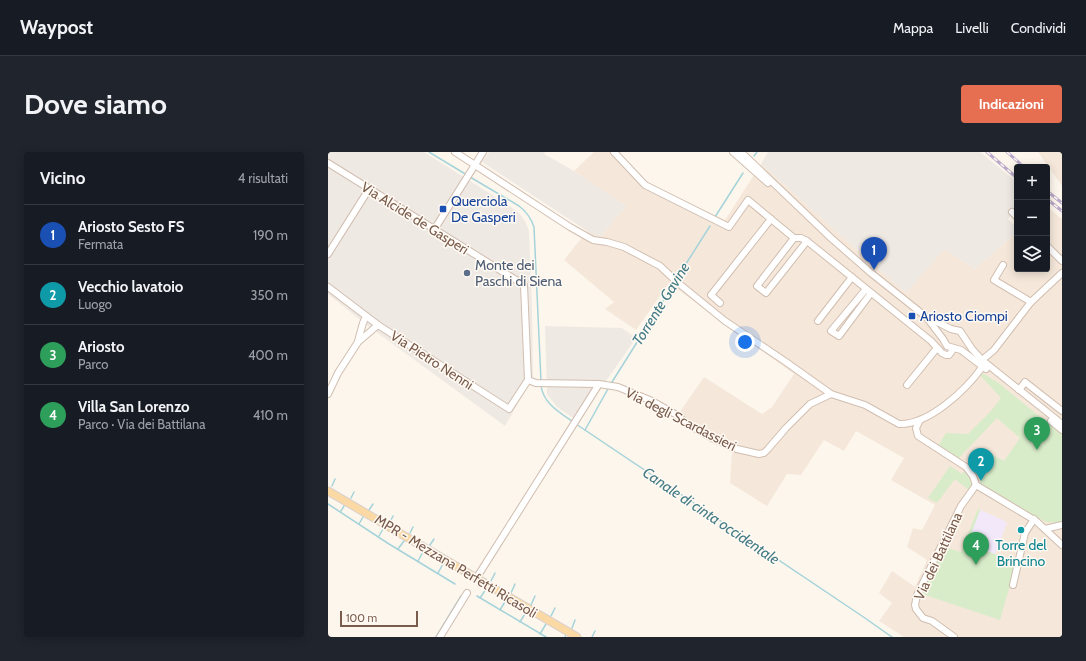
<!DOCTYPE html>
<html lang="it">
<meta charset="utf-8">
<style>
body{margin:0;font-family:Cabin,sans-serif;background:#20242c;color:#f1f3f6}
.controls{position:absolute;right:12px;top:12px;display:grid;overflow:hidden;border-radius:4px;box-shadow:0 2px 10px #0003}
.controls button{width:36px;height:36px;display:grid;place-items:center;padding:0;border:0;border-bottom:1px solid #363941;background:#171b24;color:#f1f3f6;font:20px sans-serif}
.scale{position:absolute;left:12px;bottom:10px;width:78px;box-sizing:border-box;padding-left:4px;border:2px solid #7a5c4d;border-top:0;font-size:11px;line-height:14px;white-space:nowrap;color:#7a5c4d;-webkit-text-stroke:3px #fffaf3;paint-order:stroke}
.you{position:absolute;left:417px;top:190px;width:14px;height:14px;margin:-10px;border:3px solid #fff;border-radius:50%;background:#1a73e8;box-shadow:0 0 0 6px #1a73e833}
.badge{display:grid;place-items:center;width:26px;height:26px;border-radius:50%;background:#e76f51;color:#fff;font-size:13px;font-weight:700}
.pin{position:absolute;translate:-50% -33px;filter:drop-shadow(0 1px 2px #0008)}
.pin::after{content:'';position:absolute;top:21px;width:14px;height:12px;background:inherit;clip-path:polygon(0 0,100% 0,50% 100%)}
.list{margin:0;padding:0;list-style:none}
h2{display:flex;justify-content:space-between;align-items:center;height:52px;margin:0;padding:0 16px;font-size:17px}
h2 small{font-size:13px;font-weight:400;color:#9ea1a6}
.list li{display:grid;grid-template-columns:26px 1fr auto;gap:12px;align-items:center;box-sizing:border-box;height:60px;padding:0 16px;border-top:1px solid #363941}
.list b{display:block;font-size:15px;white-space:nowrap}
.list p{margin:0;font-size:13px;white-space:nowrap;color:#9ea1a6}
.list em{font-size:13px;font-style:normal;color:#9ea1a6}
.icon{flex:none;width:22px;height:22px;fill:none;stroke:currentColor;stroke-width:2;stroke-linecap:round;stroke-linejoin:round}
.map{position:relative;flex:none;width:734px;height:485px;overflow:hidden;border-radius:4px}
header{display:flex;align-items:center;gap:24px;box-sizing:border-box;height:56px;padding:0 20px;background:#171b24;border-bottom:1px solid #363941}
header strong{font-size:19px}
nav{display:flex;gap:22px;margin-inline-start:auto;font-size:14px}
.intro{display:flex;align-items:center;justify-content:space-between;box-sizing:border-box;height:96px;padding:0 24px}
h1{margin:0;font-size:28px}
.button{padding:10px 18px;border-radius:4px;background:#e76f51;color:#fff;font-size:14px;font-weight:700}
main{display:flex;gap:24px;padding:0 24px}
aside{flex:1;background:#171b24;border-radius:4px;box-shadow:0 2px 10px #0003}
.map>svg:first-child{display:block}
.residential{fill:#f5e8da}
.industrial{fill:#efe9e4}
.education{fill:#f3e8fa}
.green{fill:#d8ecc9}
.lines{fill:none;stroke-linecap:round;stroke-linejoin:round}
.stream{stroke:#a5d3da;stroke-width:1.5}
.minor-casing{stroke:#d1beb0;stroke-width:8}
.major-casing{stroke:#dad1cd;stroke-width:9}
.minor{stroke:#fff;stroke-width:6}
.major{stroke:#fbd9a5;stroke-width:7}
.rail-casing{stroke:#b9a8c9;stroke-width:3}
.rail{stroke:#fffaf3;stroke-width:1.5;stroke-dasharray:4.5;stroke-linecap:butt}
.transit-dot{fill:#1a4fb4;stroke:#fffaf3;stroke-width:1.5}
.service-dot{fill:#5c6f8a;stroke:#fffaf3;stroke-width:1.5}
.culture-dot{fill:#0f9aa8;stroke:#fffaf3;stroke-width:1.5}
.labels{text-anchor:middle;stroke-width:3;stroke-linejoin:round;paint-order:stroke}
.transit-label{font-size:14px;fill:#164399;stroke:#fffaf3;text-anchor:start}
.street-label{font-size:14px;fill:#7a5c4d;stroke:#fffaf3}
.service-label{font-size:14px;fill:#4e5e75;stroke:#fffaf3;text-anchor:start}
.culture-label{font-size:14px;fill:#0d838f;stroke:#fffaf3}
.water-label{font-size:15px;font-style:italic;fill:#437c86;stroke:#fffaf3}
</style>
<header>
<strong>Waypost</strong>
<nav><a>Mappa</a><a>Livelli</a><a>Condividi</a></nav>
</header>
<div class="intro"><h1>Dove siamo</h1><a class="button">Indicazioni</a></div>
<main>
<aside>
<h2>Vicino<small>4 risultati</small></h2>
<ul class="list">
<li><span class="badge" style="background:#1a4fb4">1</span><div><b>Ariosto Sesto FS</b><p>Fermata</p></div><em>190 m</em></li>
<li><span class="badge" style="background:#0f9aa8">2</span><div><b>Vecchio lavatoio</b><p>Luogo</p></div><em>350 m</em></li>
<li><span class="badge" style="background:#2e9e5b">3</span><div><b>Ariosto</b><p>Parco</p></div><em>400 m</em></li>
<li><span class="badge" style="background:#2e9e5b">4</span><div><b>Villa San Lorenzo</b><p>Parco · Via dei Battilana</p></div><em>410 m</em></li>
</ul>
</aside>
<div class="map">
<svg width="734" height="485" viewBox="0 0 734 485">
<rect width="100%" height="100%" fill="#fdf6ec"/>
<g class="residential">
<path d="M266 0H289L320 31 397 68 433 12 578 141 616 97 647 117 689 80V117H719V55L734 67V485H576L551 469 564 451 551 441 564 419 587 435 599 408 579 395 585 376 594 378 607 353 563 328 576 306 528 279 516 299 496 288 473 323 459 322 439 354 402 331 404 301 347 267 376 225 434 262 444 255 466 222 341 131 308 178 277 157 286 150 236 108 259 79 273 84 298 54 246 19Z"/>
<path d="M710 0H734V34Z"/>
</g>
<g class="industrial">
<path d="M0 0H96L183 55 192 62 197 69 201 79 204 156 205 225 177 274 36 171 0 142Z"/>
<path d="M161 0H217L216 2 246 19 298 54 272 85 259 79 154 10Z"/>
<path d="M440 0H652L689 30V55L680 67 689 76V80L647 117 616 97 578 141 433 12Z"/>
<path d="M217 174 294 176 308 186 250 269 229 255 219 242Z"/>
</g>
<path class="education" d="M652 358 673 367 679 371 667 402 638 393Z"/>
<g class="green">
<path d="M653 222H656L672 232 734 283V370L730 371 718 370 653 334 651 313 663 302 676 309 692 286 669 266 629 308 610 294 618 281 640 282 663 259 673 246 652 223Z"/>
<path d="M622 314 634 322 638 317 646 333 641 338 627 327 609 351 600 346Z"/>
<path d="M650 357 652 358 639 393 689 409 672 468 594 442 616 395 633 400Z"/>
</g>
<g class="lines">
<g class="stream">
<path d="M101 0 139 23"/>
<path d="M426 4 429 0"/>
<path d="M142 25 191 54C199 60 203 66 206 75L213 229"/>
<path d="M387 65 415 21"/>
<path d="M349 126 382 74"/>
<path d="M284 230 347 130"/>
<path d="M213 234C216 252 231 260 245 270"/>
<path d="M248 272 534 464 564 485"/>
<path d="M257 278 281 235"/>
<path d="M4 334 7 327"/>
<path d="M23 346 26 340"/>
<path d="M0 352 61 392 127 432"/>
<path d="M41 358 45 352"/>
<path d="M13 359 16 354"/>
<path d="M62 370 65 364"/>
<path d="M31 372 35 365"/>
<path d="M82 381 85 375"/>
<path d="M51 384 55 377"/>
<path d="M102 393 106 387"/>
<path d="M70 397 76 389"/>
<path d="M90 409 95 400"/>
<path d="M110 421 115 412"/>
<path d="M163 429 167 421"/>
<path d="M183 441 187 432"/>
<path d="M149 444 218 485"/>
<path d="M152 446 158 437"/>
<path d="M203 453 207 444"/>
<path d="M172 458 178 448"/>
<path d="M223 464 227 456"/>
<path d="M192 470 198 460"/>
<path d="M244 476 247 468"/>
<path d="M212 482 218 472"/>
<path d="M108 485 133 444"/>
<path d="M237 485 238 483"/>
<path d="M264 485 267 479"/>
</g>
<defs>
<g id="minor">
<path d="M127 0 242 75 265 88 279 90 296 95 332 114 349 130 397 169 458 210 503 242"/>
<path d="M286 0 317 33 401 75 420 48 466 86H473L479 89 603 189 614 201 618 203H621L626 196"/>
<path d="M405 0 440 31"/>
<path d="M413 0 503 86 543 121 597 164 623 177 632 179 644 197 654 208 734 272"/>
<path d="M0 11 196 133 200 228"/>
<path d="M684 60 689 65"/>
<path d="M106 78 155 0"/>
<path d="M466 86 429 134 438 141 479 89"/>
<path d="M719 94 734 109"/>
<path d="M0 102 41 37"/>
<path d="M675 113 666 128 703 150"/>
<path d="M0 135 50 173 181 257 200 228"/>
<path d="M538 137 503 179 511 184 543 141"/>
<path d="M392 151 383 143 443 67"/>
<path d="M599 166 615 187 619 194 633 198 658 217"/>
<path d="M490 169 524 125"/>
<path d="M30 189 35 171 38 164"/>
<path d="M654 208 666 198 703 150 734 121"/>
<path d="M200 228 208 231 271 232 290 235 324 249 347 262 361 273 384 286 409 297 431 302 436 301 440 297 458 276 482 252 503 242 537 253 571 272C601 273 638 238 655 214"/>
<path d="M579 233 609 196"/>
<path d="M691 238 697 230 734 259"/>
<path d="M0 242 10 221 30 190 50 173"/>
<path d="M592 268 588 276 590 284 638 315 645 324 648 333 708 369 734 393"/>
<path d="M723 269 734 278"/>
<path d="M717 377 734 373"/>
<path d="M151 422 271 232"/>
<path d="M685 433 697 381 706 367"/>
<path d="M112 485 139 441"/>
<path d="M626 485 604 469 595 466 588 457 587 453 589 443 633 354 648 333"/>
</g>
<path id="major" d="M0 339 249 485"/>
</defs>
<use href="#minor" class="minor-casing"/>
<use href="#major" class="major-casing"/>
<use href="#minor" class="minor"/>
<use href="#major" class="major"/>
<defs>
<g id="rail">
<path d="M659 0 689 26"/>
<path d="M679 0 696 15"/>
<path d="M719 39 734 51"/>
<path d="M719 47 734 59"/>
</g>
</defs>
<use href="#rail" class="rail-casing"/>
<use href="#rail" class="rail"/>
</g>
<g class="transit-dot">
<rect x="111" y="53" width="8" height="8" rx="2"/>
<rect x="580" y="160" width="8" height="8" rx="2"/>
</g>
<circle class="service-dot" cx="139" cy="121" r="4"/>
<circle class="culture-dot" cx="693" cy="378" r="4"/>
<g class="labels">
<g class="transit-label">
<text x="123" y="54">Querciola<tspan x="123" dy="16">De Gasperi</tspan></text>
<text x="592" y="169">Ariosto Ciompi</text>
</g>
<g class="street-label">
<text transform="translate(87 66) rotate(32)" y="5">Via Alcide de Gasperi</text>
<text transform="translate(104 208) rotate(33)" y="5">Via Pietro Nenni</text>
<text transform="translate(353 267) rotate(27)" y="5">Via degli Scardassieri</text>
<text transform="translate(610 404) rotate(-65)" y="5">Via dei Battilana</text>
<text transform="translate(128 414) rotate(31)" y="5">MPR - Mezzana Perfetti Ricasoli</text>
</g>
<g class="service-label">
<text x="147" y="118">Monte dei<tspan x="147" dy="16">Paschi di Siena</tspan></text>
</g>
<g class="culture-label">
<text x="693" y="398">Torre del<tspan x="693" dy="16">Brincino</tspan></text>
</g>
<g class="water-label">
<text transform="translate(333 152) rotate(-58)" y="5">Torrente Gavine</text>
<text transform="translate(383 364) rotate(34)" y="5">Canale di cinta occidentale</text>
</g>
</g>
</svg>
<div class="controls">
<button>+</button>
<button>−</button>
<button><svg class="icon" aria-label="layers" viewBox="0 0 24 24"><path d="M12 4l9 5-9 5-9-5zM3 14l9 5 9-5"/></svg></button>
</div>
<div class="scale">100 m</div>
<div class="you"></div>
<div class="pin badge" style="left:546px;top:118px;background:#1a4fb4">1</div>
<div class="pin badge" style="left:653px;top:329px;background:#0f9aa8">2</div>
<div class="pin badge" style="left:709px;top:298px;background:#2e9e5b">3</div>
<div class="pin badge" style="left:648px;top:413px;background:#2e9e5b">4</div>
</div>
</main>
